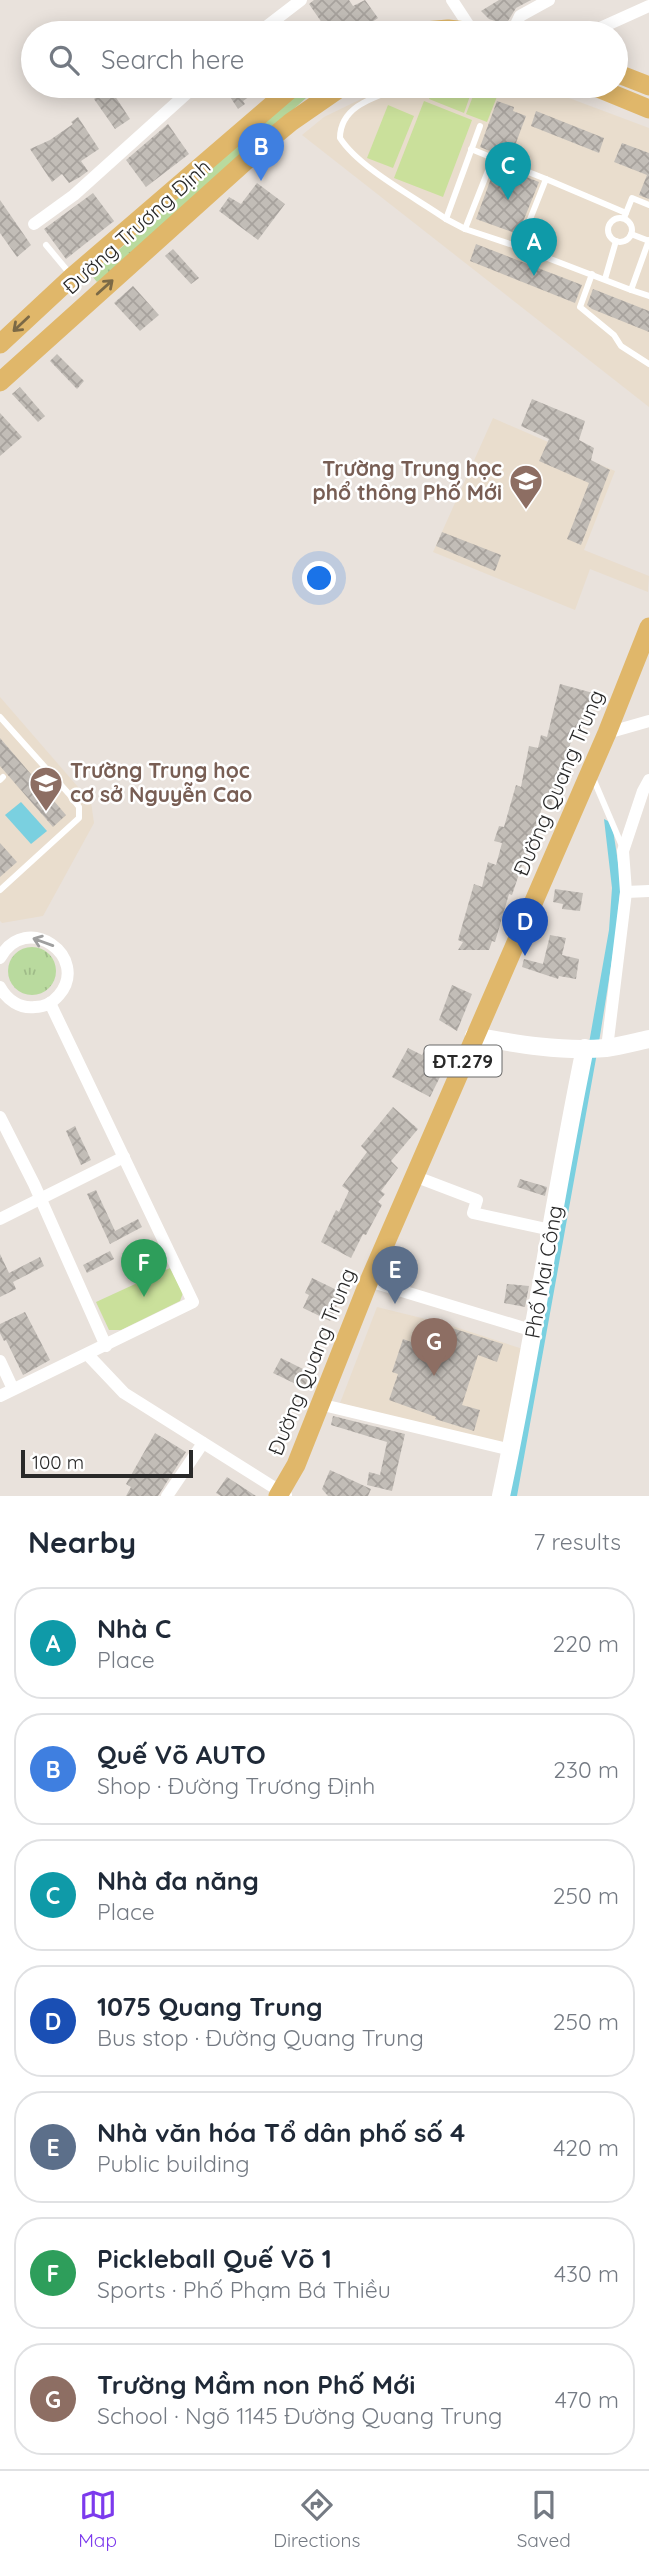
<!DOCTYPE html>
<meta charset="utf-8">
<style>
body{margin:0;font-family:Quicksand,sans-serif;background:#f6f6f7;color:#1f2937}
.scale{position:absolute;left:21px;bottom:18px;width:172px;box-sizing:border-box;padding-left:7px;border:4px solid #292929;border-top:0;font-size:19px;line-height:24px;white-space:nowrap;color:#292929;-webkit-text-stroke:5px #fff;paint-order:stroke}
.you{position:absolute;left:320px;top:579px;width:24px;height:24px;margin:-18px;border:5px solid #fff;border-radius:50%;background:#1a73e8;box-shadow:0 0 0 10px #1a73e833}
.badge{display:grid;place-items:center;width:46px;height:46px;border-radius:50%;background:#7c3aed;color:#fff;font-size:23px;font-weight:700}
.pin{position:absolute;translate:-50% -58px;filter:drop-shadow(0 2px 4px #0008)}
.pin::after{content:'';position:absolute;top:37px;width:24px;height:21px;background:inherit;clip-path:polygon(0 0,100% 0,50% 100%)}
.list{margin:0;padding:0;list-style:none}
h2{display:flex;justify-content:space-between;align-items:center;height:91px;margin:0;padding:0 28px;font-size:30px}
h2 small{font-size:23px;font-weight:400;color:#747a83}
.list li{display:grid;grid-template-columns:46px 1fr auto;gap:21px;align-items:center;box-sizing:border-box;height:112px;margin:0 14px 14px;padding:0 14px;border:2px solid #e0e1e3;border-radius:28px}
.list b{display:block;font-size:26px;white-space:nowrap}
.list p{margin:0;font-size:23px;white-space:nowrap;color:#747a83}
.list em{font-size:23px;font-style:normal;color:#747a83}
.icon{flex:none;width:38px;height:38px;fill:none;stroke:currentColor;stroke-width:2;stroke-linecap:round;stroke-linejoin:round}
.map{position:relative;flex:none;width:649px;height:1496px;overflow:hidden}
.search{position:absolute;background:#fff;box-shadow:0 4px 18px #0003;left:21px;right:21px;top:21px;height:77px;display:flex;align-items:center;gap:18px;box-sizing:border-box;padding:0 24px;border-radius:38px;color:#747a83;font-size:26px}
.sheet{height:973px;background:#fff}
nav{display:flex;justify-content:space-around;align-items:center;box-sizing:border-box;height:98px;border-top:2px solid #e0e1e3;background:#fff;font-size:19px;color:#747a83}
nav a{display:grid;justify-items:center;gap:4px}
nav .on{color:#7c3aed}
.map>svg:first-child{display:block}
.education{fill:#e9ddcd}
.grass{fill:url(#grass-tufts)}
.pitch{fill:#cae09b}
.water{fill:#7ad0e0}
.building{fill:url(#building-cross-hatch)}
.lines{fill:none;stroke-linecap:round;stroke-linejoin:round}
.lane{stroke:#fff;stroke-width:6}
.street{stroke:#fff;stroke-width:12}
.secondary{stroke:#fff;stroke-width:18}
.primary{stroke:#e0b76a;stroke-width:19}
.oneway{stroke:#7b6946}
.oneway2{stroke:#9f9f9f}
.labels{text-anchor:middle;stroke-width:5;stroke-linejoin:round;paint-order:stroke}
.shield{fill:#fff;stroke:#696969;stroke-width:2}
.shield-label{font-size:19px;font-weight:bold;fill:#292929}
.street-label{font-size:21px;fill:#292929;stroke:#fff}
.education-label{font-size:21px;font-weight:bold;fill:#785e54;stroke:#fff;text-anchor:end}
</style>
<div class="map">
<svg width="649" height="1496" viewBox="0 0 649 1496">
<defs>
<pattern id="grass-tufts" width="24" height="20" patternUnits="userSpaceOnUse" patternTransform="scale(1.75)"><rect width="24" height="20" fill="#b9da9e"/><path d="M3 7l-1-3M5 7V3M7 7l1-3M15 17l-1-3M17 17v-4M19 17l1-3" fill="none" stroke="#9fbb88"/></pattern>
<pattern id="building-cross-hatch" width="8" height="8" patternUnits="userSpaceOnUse" patternTransform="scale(1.75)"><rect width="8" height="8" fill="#c2bdb7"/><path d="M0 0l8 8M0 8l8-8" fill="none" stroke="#a7a29d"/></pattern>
</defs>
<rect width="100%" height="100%" fill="#e9e2dc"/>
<g class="education">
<path d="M388 86H537L649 128V407L302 135 324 117Z"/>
<path d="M493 418 615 471 584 550 649 576 648 592 590 569 575 610 433 552Z"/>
<path d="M0 697 91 802 94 823 43 916 2 923 0 921Z"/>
<path d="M377 1307 446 1324 523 1349 506 1447 340 1403Z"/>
</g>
<g class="grass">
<path d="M305 86H322L306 98 115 270 97 282 92 276 97 269Z"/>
<circle cx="32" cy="971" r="24"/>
</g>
<g class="pitch">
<path d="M434 86H452L471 93 464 113 429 99Z"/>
<path d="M477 86H492L500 89 487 122 466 114Z"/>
<path d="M424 101 472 120 443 197 394 178Z"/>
<path d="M388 105 414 116 393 168 367 158Z"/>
<path d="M170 1268 183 1293 180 1301 121 1330H109L96 1302Z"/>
</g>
<g class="water">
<path d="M21 802 47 831 31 844 5 815Z"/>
<path d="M604 819 612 823 621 882 616 935 599 1042 517 1496H509L609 930 612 888Z"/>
</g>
<g class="building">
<path d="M314 0H349L353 6 365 0 378 18 369 24 367 21 348 33 343 26 333 33H329L309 4Z"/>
<path d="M499 0H531L516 8 508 21 501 23 489 19 481 11Z"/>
<path d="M223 86H252L256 92 243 101 245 104 238 109Z"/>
<path d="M109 87 130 119 115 129 94 99Z"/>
<path d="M497 101 514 107 513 111 526 116 510 159 480 147Z"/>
<path d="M536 111 604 138 599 153 531 126Z"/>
<path d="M78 117 99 149 81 161 88 171 80 177 69 183 62 174 52 182 30 149 50 140 73 124 71 122Z"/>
<path d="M168 124 189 154 146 187 126 160Z"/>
<path d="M622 143 649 153V199L639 195 647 175 614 162Z"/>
<path d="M496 165 539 182 518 234 476 219Z"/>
<path d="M257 183 285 204 258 240 219 211 229 197 241 204Z"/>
<path d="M93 193 114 221 66 259 44 229Z"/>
<path d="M0 200 31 245 17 257 0 233Z"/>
<path d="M476 244 582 285 575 303 470 261Z"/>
<path d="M173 249 199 278 191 284 165 256Z"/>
<path d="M133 286 159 315 140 331 114 303Z"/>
<path d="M593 289 649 311V332L592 309 587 305Z"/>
<path d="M57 354 84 381 77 389 50 361Z"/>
<path d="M20 387 45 416 38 422 12 394Z"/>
<path d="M532 399 585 421 579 440 594 448 591 460 610 470 581 545 567 539 589 483 539 461 549 439 521 426Z"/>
<path d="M0 413 22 437 0 456Z"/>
<path d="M442 532 501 555 495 571 436 546Z"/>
<path d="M560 684 593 693 580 732 575 731 568 750 562 782 558 781 551 806 543 804 524 866 522 865 512 895 509 894 495 942 492 941 489 950H458L463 942 458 940 474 884 482 887 488 862 496 865 502 843 494 841 499 826 504 827 516 785 521 787 529 746 538 748 541 735 547 737Z"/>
<path d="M0 738 66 815 53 827 0 766Z"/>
<path d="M0 843 17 862 0 877Z"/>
<path d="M555 889 583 893 580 911 562 909 563 904 553 902Z"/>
<path d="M550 935 566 938 562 955 579 959 576 979 559 976 558 979 522 967 524 959 543 964Z"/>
<path d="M452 985 472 994 457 1031 439 1020Z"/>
<path d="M408 1048 422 1055 426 1048 444 1059 435 1074 440 1077 430 1097 392 1077Z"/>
<path d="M393 1107 418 1129 391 1161 398 1168 381 1191 385 1194 378 1202 382 1205 366 1235 363 1234 351 1258 321 1242 336 1210 339 1212 349 1191 342 1186 367 1152 361 1146Z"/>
<path d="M75 1126 91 1160 81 1165 66 1131Z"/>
<path d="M520 1179 547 1187 545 1196 517 1187Z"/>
<path d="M96 1190 115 1231 138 1219 142 1227 110 1244 87 1194Z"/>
<path d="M110 1251 114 1259 87 1273 83 1265Z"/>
<path d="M0 1254 9 1273 40 1257 44 1266 13 1282 16 1289 0 1297Z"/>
<path d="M312 1278 343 1293 330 1321 303 1308 309 1295 305 1293Z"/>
<path d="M507 1284 529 1286 525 1307 504 1303Z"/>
<path d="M25 1312 50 1360 23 1375 6 1340 4 1341 0 1333V1324Z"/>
<path d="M436 1323 503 1344 497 1362 478 1355 462 1405 480 1410 474 1431 435 1419 436 1417 389 1400 398 1374 392 1372 403 1339 428 1348Z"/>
<path d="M281 1358 311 1373 304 1388 273 1373Z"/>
<path d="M333 1416 405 1434 392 1491 367 1485 369 1472 380 1475 387 1442 331 1425Z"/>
<path d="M155 1433 186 1452 158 1496H126L131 1487 126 1484Z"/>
<path d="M330 1470 371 1489 368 1496H328L322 1489Z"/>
<path d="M227 1477 256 1496H221L216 1493Z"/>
</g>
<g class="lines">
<g class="lane">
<path d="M405 86C379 96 340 104 340 138 359 168 416 198 446 219"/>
<path d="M471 149 493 158"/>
<path d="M626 213 632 198 649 205"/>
<circle cx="620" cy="230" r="12"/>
<path d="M624 218 626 213 546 179 519 247 631 290 649 240"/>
<path d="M465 229 446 219 480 126"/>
<path d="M631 234 649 241"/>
<path d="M46 245 71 275"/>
<path d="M519 247 465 229 493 158 546 179"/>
<path d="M592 274 580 307 614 335 621 346 649 364"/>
<path d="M605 279 616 241"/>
<path d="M631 290 649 296"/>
<path d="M0 717 69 794 79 807V818L0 890"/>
<path d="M593 778 622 846"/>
<path d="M0 780 3 777"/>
</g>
<g class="street">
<path d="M452 0 473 32"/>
<path d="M258 33 301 0"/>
<path d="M512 33 520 16 549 0"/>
<path d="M589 33 649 6"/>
<path d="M267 86 276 99"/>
<path d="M34 224 74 195 195 86"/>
<path d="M607 733 649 721"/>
<path d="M626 892 649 891"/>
<path d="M0 958C26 910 91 957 59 995 53 1002 44 1007 35 1007 20 1009 7 1000 0 987"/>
<path d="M607 1048 626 892 623 851 643 791 649 780"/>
<path d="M0 1117 34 1184 106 1346"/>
<path d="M414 1176 477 1200 473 1213 551 1230"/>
<path d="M0 1219 124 1157"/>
<path d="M369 1281 534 1331"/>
<path d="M88 1355 124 1393 286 1495"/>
<path d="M0 1361 13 1389"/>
<path d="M0 1396 193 1302 50 1003"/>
<path d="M319 1404 511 1450"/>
<path d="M167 1496 203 1443"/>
</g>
<g class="secondary">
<path d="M474 1036C516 1044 563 1052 606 1048 620 1046 635 1042 649 1039"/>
<path d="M501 1496C533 1347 554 1197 585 1048"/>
</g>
<g class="primary">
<path d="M401 33 448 29 483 33"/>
<path d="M616 73 649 86"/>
<path d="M593 86 649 109"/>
<path d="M0 344 72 277 294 86"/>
<path d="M0 382 268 141 291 122 343 86"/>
<path d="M278 1496 296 1465 369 1281 607 733 649 627"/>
</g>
</g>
<defs><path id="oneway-shaft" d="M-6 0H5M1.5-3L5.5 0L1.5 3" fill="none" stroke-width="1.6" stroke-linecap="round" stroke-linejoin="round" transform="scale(1.75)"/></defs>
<g class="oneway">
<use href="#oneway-shaft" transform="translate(105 287) rotate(-42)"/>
<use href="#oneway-shaft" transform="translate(21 324) rotate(137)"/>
</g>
<use class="oneway2" href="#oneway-shaft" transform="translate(43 942) rotate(-160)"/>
<defs>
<symbol id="school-pin" viewBox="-11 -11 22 30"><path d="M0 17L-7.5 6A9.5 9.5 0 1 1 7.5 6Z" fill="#8d6e63" stroke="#fff"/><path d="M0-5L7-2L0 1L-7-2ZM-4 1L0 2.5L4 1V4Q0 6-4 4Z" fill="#fff"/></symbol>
</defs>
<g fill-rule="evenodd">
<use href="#school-pin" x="507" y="462" width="38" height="52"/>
<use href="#school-pin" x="27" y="764" width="38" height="52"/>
</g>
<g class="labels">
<rect class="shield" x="424.5" y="1045.5" width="77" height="31" rx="5"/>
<g class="shield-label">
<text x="463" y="1068">ĐT.279</text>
</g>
<g class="street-label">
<text transform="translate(137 227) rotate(-42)" y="7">Đường Trương Định</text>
<text transform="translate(559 783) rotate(-67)" y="7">Đường Quang Trung</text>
<text transform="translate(544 1272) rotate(-80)" y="7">Phố Mai Công</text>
<text transform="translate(312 1362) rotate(-68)" y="7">Đường Quang Trung</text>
</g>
<g class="education-label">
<text x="502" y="476">Trường Trung học<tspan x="502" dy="24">phổ thông Phố Mới</tspan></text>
<text x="70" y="778" text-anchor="start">Trường Trung học<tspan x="70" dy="24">cơ sở Nguyễn Cao</tspan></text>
</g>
</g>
</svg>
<div class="scale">100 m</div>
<div class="you"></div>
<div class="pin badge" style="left:534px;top:276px;background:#0f9aa8">A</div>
<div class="pin badge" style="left:261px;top:181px;background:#3f7fe0">B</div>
<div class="pin badge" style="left:508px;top:200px;background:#0f9aa8">C</div>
<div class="pin badge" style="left:525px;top:956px;background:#1a4fb4">D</div>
<div class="pin badge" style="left:395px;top:1304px;background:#5c6f8a">E</div>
<div class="pin badge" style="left:144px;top:1297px;background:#2e9e5b">F</div>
<div class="pin badge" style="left:434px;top:1376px;background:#8d6e63">G</div>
<div class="search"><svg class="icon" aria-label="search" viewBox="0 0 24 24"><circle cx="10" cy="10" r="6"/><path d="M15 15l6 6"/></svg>Search here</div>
</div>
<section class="sheet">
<h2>Nearby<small>7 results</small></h2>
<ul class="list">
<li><span class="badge" style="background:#0f9aa8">A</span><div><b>Nhà C</b><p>Place</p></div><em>220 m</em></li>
<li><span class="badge" style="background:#3f7fe0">B</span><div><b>Quế Võ AUTO</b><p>Shop · Đường Trương Định</p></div><em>230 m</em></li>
<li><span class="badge" style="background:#0f9aa8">C</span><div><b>Nhà đa năng</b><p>Place</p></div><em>250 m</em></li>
<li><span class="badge" style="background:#1a4fb4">D</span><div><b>1075 Quang Trung</b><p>Bus stop · Đường Quang Trung</p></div><em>250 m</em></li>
<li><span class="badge" style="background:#5c6f8a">E</span><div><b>Nhà văn hóa Tổ dân phố số 4</b><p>Public building</p></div><em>420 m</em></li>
<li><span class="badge" style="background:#2e9e5b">F</span><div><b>Pickleball Quế Võ 1</b><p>Sports · Phố Phạm Bá Thiều</p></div><em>430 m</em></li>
<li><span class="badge" style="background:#8d6e63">G</span><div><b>Trường Mầm non Phố Mới</b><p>School · Ngõ 1145 Đường Quang Trung</p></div><em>470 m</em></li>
</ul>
</section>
<nav>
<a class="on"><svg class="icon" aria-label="map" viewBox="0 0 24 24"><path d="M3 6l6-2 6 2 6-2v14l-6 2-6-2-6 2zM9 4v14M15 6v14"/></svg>Map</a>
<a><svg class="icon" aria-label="directions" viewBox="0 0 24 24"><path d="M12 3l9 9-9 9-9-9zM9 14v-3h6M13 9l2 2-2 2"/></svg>Directions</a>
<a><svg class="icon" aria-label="saved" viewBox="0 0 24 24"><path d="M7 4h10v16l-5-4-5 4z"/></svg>Saved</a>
</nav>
